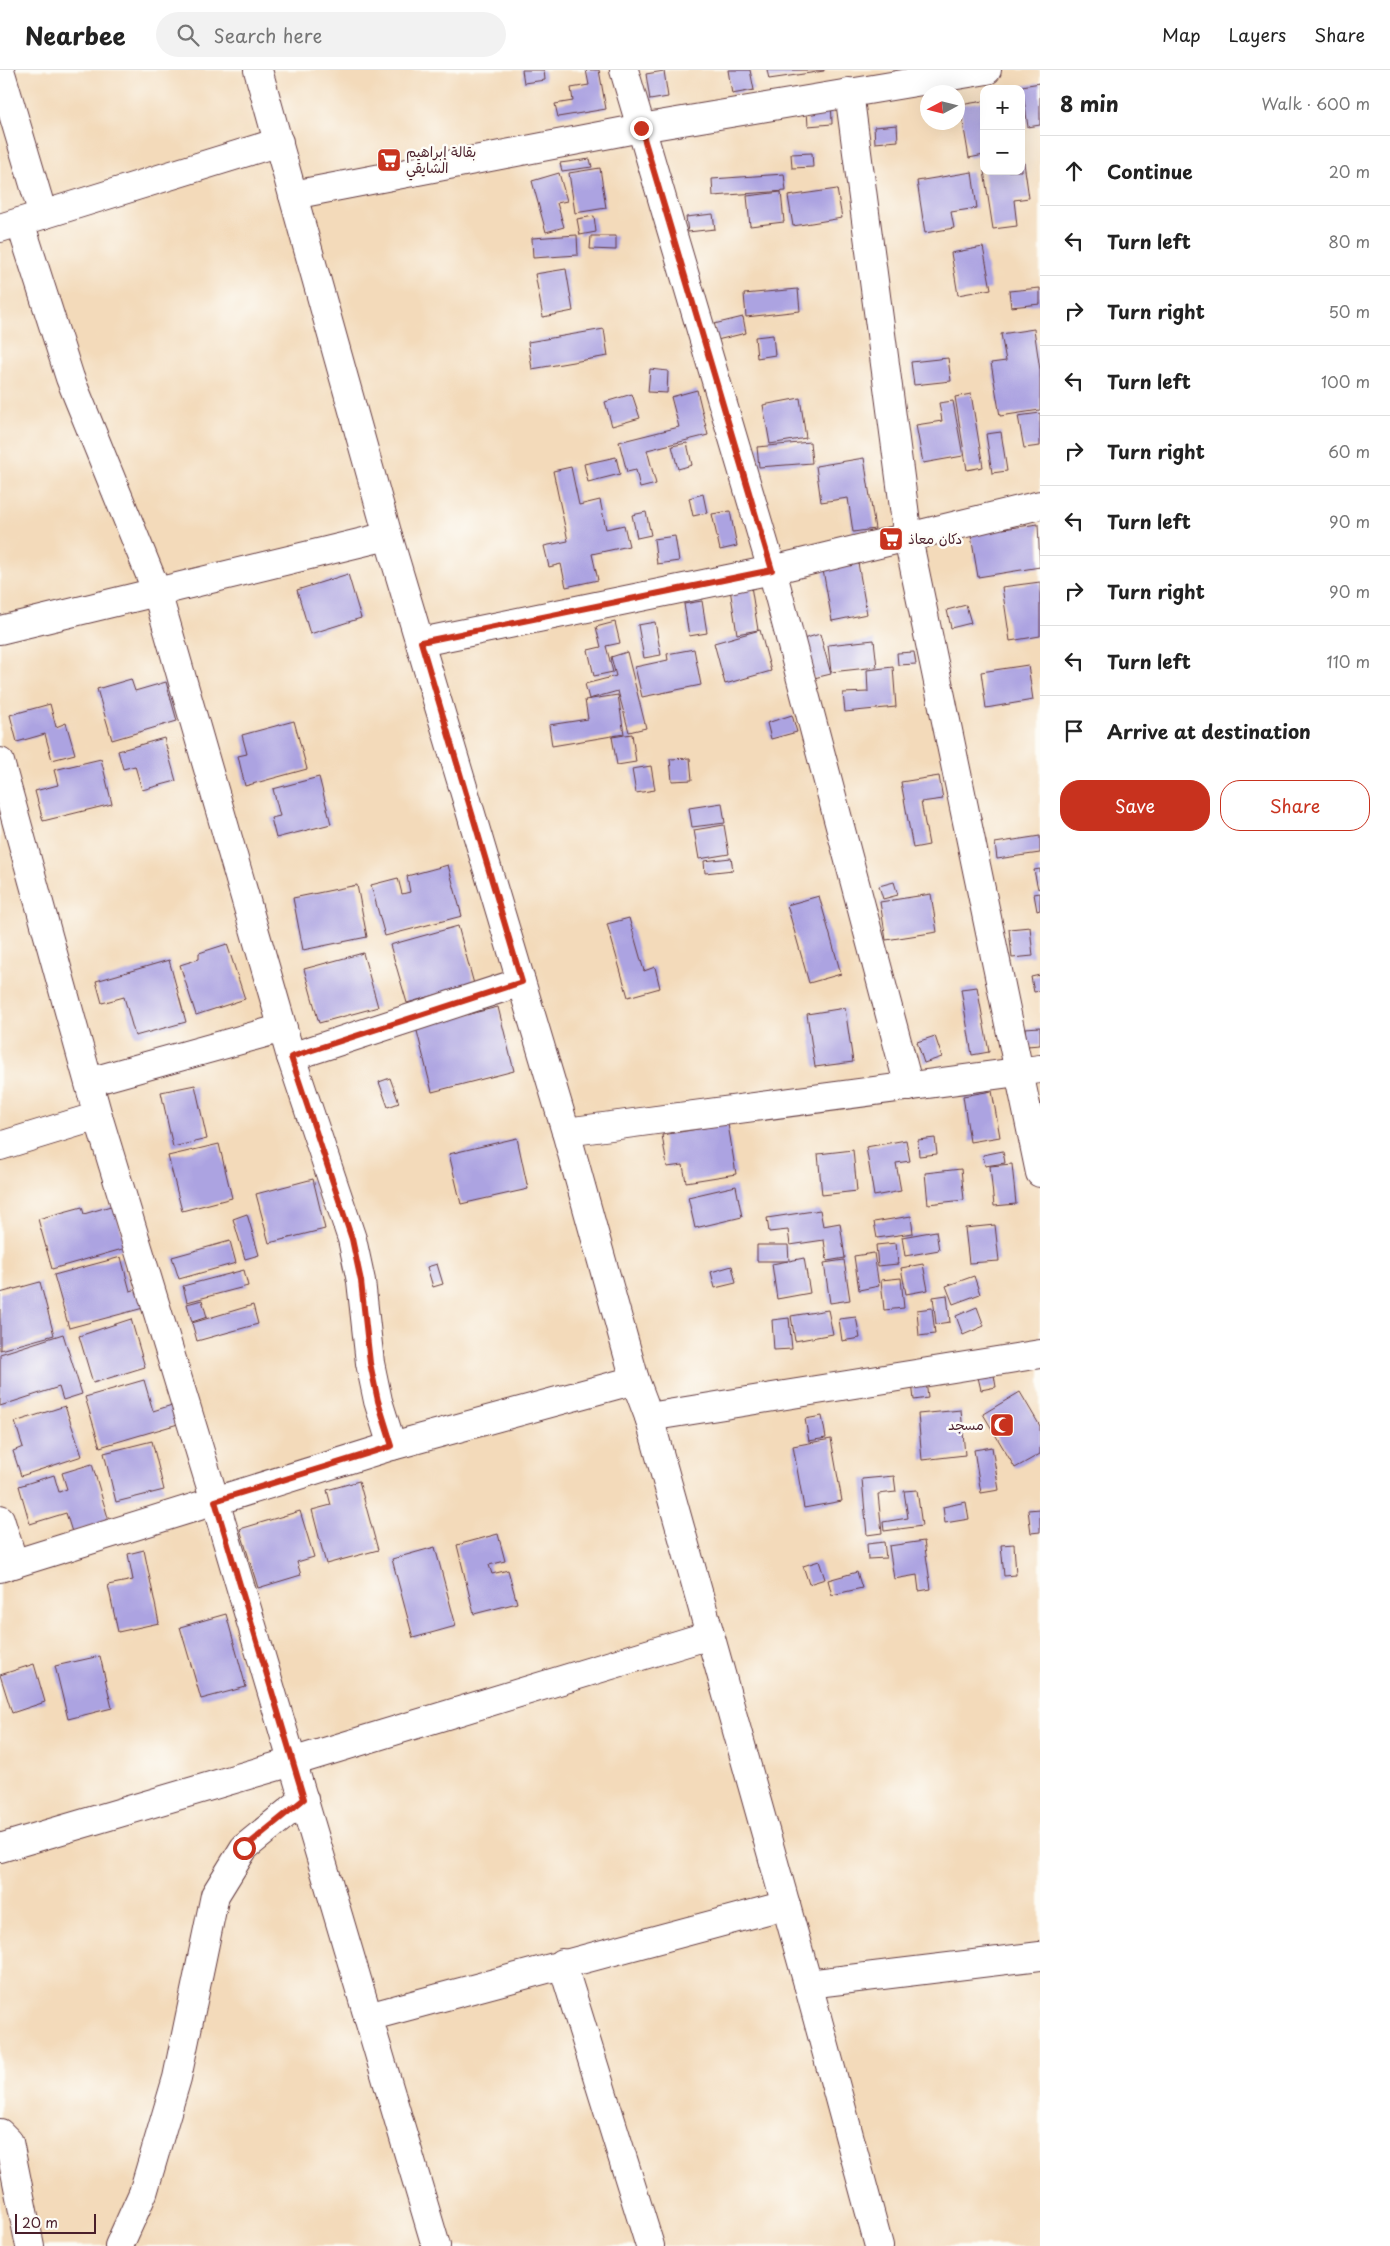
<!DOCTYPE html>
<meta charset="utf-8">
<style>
body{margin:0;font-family:"Playpen Sans","Playpen Sans Arabic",sans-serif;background:#f2f2f2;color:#222}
.controls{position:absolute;right:15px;top:15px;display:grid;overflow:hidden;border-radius:10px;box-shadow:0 5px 20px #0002}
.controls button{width:45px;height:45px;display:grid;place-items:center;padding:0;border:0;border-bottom:1px solid #e0e0e0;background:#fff;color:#222;font:25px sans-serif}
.compass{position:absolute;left:920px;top:15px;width:45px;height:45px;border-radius:50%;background:#fff;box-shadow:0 5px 20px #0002;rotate:263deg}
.scale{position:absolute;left:15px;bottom:12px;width:81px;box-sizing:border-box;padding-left:5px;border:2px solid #4a1f2b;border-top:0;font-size:14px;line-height:18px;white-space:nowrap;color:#4a1f2b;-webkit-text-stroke:4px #fdfcf7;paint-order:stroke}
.stop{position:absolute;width:15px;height:15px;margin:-11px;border:4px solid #c8321e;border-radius:50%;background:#fff}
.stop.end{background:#c8321e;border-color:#fff;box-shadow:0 1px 5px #0008}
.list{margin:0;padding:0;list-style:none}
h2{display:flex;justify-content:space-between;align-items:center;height:65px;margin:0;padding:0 20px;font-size:21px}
h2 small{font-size:16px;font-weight:400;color:#767676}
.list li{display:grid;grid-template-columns:32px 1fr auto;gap:15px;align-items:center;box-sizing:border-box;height:70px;padding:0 20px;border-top:1px solid #e0e0e0}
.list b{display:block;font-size:19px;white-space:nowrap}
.list em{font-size:16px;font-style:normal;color:#767676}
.actions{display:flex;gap:10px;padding:15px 20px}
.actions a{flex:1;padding:11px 0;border:1px solid #c8321e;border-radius:20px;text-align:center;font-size:18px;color:#c8321e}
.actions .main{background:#c8321e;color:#fff}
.icon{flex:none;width:28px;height:28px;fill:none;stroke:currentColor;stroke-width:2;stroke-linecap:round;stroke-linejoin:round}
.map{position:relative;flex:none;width:1040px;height:2176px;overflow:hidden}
header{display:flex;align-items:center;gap:30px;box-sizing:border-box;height:70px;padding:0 25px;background:#fff;border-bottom:1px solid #e0e0e0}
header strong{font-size:24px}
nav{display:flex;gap:28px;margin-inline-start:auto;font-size:18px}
.search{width:350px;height:45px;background:#f2f2f2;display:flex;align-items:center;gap:12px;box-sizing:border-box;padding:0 18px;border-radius:28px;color:#767676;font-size:19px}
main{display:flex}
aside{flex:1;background:#fff}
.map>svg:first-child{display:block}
.building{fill:#aca3e1}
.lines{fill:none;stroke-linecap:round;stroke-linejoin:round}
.minor-casing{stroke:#633b40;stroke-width:30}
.minor{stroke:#fff;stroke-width:28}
.route{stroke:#c8321e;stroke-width:6}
.labels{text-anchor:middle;stroke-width:5;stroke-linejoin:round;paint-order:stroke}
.poi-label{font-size:14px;fill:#4a1f2b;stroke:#fdfcf7;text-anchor:start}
</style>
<header>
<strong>Nearbee</strong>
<div class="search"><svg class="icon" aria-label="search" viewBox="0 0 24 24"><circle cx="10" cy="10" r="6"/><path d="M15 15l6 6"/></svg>Search here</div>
<nav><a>Map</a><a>Layers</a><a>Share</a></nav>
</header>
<main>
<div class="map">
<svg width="1040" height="2176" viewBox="0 0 1040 2176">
<rect width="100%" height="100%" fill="#fdfcf7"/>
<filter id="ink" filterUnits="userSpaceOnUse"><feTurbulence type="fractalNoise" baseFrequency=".02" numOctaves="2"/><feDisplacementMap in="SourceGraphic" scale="10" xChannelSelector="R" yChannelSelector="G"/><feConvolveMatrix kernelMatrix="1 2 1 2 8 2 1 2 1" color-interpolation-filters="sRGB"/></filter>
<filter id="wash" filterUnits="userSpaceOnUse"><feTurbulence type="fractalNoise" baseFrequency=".0096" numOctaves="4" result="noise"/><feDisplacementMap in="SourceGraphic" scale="20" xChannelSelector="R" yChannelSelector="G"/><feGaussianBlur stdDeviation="1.12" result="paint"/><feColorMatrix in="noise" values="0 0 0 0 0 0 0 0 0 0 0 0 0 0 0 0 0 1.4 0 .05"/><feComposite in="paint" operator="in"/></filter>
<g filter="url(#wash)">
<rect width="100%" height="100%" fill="#f3daba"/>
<g id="blocks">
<g class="building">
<path d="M522 0H544L545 10 524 13Z"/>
<path d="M586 0H599L606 39 558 47 555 34 573 31 571 18 589 15Z"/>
<path d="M728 0H750L754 20 732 24Z"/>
<path d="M767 0H824V1L769 9Z"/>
<path d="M664 1 668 27 650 30 646 4Z"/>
<path d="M1040 13V55L1028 57 1022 16Z"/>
<path d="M831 25 832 54 808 56 806 26Z"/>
<path d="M984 31V85L969 88 960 35Z"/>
<path d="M897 55 898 71 875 73 874 57Z"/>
<path d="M812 83 813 97 792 98 791 84Z"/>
<path d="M590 89 592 97 562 101 560 93Z"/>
<path d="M1021 93H1024L1029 128 1014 130 1017 156 993 159 984 101H1021Z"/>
<path d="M600 98 606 138 575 143 569 103Z"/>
<path d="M972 102 977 138 951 142 954 158 925 163 917 111Z"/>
<path d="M559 103 567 131 557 133 564 157 546 162 532 111Z"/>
<path d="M784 104 786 121 713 126 712 109Z"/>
<path d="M837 119 842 148 793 156 788 126Z"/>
<path d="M781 122 784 152 750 156 747 126Z"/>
<path d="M713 144 715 159 688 162 686 147Z"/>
<path d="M594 146 596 162 580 165 577 149Z"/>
<path d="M577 165 578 185 533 188 532 168Z"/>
<path d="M591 166H616V180L590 179Z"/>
<path d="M983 177 991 219 958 225 951 183Z"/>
<path d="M566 199 573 241 543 247 535 204Z"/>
<path d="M1040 218V234L1011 237 1009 221Z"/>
<path d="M798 219 800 241 746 247 744 224Z"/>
<path d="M743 247 746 263 717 270 714 254Z"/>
<path d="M604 259 608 286 532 299 528 272Z"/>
<path d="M1034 259 1040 300V340L1000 346 991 293 1006 291 1001 264Z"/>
<path d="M773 265 775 285 757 288 755 267Z"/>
<path d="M948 288 951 311 914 315 911 292Z"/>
<path d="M650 299 668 301 667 323 648 322Z"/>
<path d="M697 320 708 365 647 380 656 414 640 418 636 400 627 402 619 372 679 357 671 327Z"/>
<path d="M632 324 640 348 612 356 605 332Z"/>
<path d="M971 324 983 397 967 400 955 327Z"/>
<path d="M800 328 806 368 770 374 763 335Z"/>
<path d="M953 331 963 386 923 393 916 355 942 351 939 333Z"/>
<path d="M1040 343V376L1024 378 1018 346Z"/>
<path d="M1001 362 1007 401 992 403 986 364Z"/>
<path d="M810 372 812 393 759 397 757 377Z"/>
<path d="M687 373 692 395 678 399 672 376Z"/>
<path d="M616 387 620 404 588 412 584 394Z"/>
<path d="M864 388 875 459 853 462 848 428 821 432 816 396Z"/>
<path d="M571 397 579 435 600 430 606 459 624 455 629 476 592 484 598 510 566 517 561 494 549 497 544 476 568 471 553 401Z"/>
<path d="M703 424 707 443 693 446 689 428Z"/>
<path d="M730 441 737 476 720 480 712 444Z"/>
<path d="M646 442 651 465 637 468 632 445Z"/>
<path d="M1038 454 1040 497 978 507 970 460 1003 455V459Z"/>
<path d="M675 466 679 491 657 494 654 469Z"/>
<path d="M858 493 867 544 832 551 823 500Z"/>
<path d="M348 504 361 548 310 564 297 520Z"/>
<path d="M1040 512V566L1010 571 1002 517Z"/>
<path d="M751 516 758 560 737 564 730 519Z"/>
<path d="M702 531 707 563 689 566 684 534Z"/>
<path d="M966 535 971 553 951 558 947 540Z"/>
<path d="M615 552 620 573 606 576 613 602 594 606 588 580 601 577 596 557Z"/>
<path d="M655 552 661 585 644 588 638 555Z"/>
<path d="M760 560 771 601 725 614 714 573Z"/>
<path d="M820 564 831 604 814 608 803 569Z"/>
<path d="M874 570 877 597 831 602 828 575Z"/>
<path d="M694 579 701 615 642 627 635 597 668 590 667 584Z"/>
<path d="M627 582 646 658 629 662 618 621 589 629 585 614 616 606 611 587Z"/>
<path d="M914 582 916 594 898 595 897 583Z"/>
<path d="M1028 595 1033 630 986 638 981 602Z"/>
<path d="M893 597 896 637 845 642 843 623 868 622 867 600Z"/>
<path d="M131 609 135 621 166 612 177 651 112 670 97 619Z"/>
<path d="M618 625 624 664 552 676 549 655 588 649 585 630Z"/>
<path d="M50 634 56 657 66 653 75 684 52 690 45 664 17 672 10 645Z"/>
<path d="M792 645 797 662 771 669 767 653Z"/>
<path d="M294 651 307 699 245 716 238 686 247 684 242 665Z"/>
<path d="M632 664 636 692 617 695 612 667Z"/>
<path d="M164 668 176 711 142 720 135 696 123 699 118 681Z"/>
<path d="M690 688 692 710 672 711 670 689Z"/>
<path d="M101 689 112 734 43 751 35 721 58 715 54 700Z"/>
<path d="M651 696 655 720 636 723 632 699Z"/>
<path d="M939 706 943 729 921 732 929 775 913 778 901 712Z"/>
<path d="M319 707 331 754 276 768 271 748 280 746 273 719Z"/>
<path d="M722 733 725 753 692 757 689 738Z"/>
<path d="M724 755 729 784 699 789 694 760Z"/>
<path d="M1040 766V783L997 789 995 773Z"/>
<path d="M731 788 733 800 705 803 704 791Z"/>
<path d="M448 795 462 846 385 866 371 815 398 808 402 824 410 822 407 806Z"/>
<path d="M1040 799V818L1038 819 1034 800Z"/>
<path d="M894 812 898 825 883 829 879 816Z"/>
<path d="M357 815 367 867 303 880 293 828Z"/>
<path d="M1040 823V840L1037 841 1034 824Z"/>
<path d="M931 824 937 862 886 870 880 832Z"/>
<path d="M819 826 841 904 809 913 787 835Z"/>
<path d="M629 848 644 901 655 897 660 918 628 927 607 854Z"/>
<path d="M458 856 474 914 407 933 390 875Z"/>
<path d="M1030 857 1033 886 1012 888 1009 859Z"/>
<path d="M227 874 245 929 196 945 180 895 199 889V883Z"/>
<path d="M363 883 378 937 319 953 304 899Z"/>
<path d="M169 890 186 952 135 966 124 927 102 933 96 911Z"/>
<path d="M1040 905V921L1034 922 1031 907Z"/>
<path d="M977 917 989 982 972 985 961 919Z"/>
<path d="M498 937 514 1001 432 1022 416 957Z"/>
<path d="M845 938 853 992 815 997 807 944Z"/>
<path d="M1040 957V975L1027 976 1025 958Z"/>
<path d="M935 966 942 987 924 993 917 972Z"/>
<path d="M390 1008 399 1033 388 1037 379 1012Z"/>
<path d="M195 1015 207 1069 173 1077 161 1022Z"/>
<path d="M992 1021 1000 1067 970 1072 963 1026Z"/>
<path d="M728 1054 736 1104 686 1112 683 1095 667 1097 662 1065Z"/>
<path d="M517 1068 528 1119 461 1134 449 1084Z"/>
<path d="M935 1068 937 1084 919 1086 918 1070Z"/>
<path d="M906 1070 910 1091 896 1093 901 1121 874 1126 866 1077Z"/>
<path d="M219 1074 232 1128 182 1141 168 1086Z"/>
<path d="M853 1080 857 1121 822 1125 818 1084Z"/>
<path d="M1003 1081 1005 1093 985 1096 983 1085Z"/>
<path d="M1012 1094 1016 1134 994 1136 990 1096Z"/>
<path d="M961 1099 964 1130 928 1134 925 1103Z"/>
<path d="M313 1109 325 1159 269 1173 256 1124Z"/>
<path d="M736 1116 742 1147 695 1158 688 1127Z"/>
<path d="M114 1135 126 1178 52 1199 38 1149 82 1137 84 1144Z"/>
<path d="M820 1140 823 1156 840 1153 845 1188 827 1191 824 1170 790 1175 788 1160 769 1162 767 1148Z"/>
<path d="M247 1144 259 1185 245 1189 233 1149Z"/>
<path d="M911 1146 913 1163 877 1168 874 1152Z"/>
<path d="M995 1155 999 1191 969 1193 965 1158Z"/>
<path d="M936 1161 939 1180 905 1186 902 1167Z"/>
<path d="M230 1171 236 1193 179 1209 172 1187Z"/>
<path d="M896 1173 898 1194 878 1196 876 1175Z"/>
<path d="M757 1175H788L789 1191 804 1188 810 1223 777 1229 772 1194 788 1191H757Z"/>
<path d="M874 1183 879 1216 859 1220 854 1186Z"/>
<path d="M121 1187 130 1221 142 1218 147 1237 69 1258 54 1205Z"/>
<path d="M844 1190 850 1230 830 1233 824 1193Z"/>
<path d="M437 1194 443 1214 433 1217 427 1197Z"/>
<path d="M923 1194 928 1220 906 1224 901 1198Z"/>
<path d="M732 1196 736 1213 715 1218 711 1202Z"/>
<path d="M244 1200 248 1216 187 1232 183 1216Z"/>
<path d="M974 1206 980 1224 953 1234 946 1216Z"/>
<path d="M901 1208 904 1238 884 1240 881 1210Z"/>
<path d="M40 1212 54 1265 0 1280V1223Z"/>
<path d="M947 1225 950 1252 936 1254 933 1227Z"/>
<path d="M202 1230 207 1247 192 1252 187 1234Z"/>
<path d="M253 1235 258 1254 197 1271 192 1253Z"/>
<path d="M977 1237 984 1256 963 1265 956 1246Z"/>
<path d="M932 1238 935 1264 919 1266 917 1240Z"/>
<path d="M828 1240 833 1264 795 1271 791 1246Z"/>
<path d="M856 1247 860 1268 842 1271 839 1249Z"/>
<path d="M789 1248 792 1279 774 1280 772 1250Z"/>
<path d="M131 1249 145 1297 93 1313 79 1266Z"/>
<path d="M63 1264 82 1324 63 1330 59 1317 0 1336V1284Z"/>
<path d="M993 1299 996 1317 981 1320 977 1303Z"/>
<path d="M144 1310 153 1341 172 1335 178 1354 100 1377 85 1327Z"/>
<path d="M926 1311 928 1328 914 1330 912 1313Z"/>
<path d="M1020 1322 1040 1356V1384L1015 1398 983 1344Z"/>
<path d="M65 1336 82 1386 21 1406 13 1381 23 1377 15 1352Z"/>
<path d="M961 1340 965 1385 922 1390 918 1344Z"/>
<path d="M822 1346 826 1368 809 1371 805 1349Z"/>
<path d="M831 1369 842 1431 804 1438 793 1376Z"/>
<path d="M152 1371 164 1420 116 1432 104 1383Z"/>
<path d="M992 1377 999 1420 981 1423 974 1380Z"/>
<path d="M92 1394 109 1451 72 1462 66 1443 30 1454 19 1416 54 1405 59 1422 67 1419 62 1403Z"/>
<path d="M894 1406 896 1422 878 1424 882 1463 867 1465 862 1409Z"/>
<path d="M359 1411 378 1480 326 1494 312 1440 331 1435 327 1420Z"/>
<path d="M917 1420 922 1456 884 1461 883 1452 908 1448 904 1421Z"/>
<path d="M966 1432 969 1449 945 1453 943 1437Z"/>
<path d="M1040 1439V1462L1031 1463 1028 1440Z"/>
<path d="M300 1441 314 1487 297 1492 301 1505 258 1518 240 1459Z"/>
<path d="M498 1464 505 1491 489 1495 492 1504 508 1500 517 1533 474 1544 457 1475Z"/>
<path d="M924 1471 931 1519 919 1521 917 1505 894 1509 889 1476Z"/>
<path d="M884 1472 886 1488 868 1489 867 1474Z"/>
<path d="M1014 1474 1016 1505 1004 1506 1001 1475Z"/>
<path d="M435 1477 456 1556 413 1568 392 1489Z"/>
<path d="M144 1480 159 1553 118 1562 108 1515 133 1510 128 1484Z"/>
<path d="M819 1491 825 1509 809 1514 803 1496Z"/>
<path d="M857 1502 862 1518 832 1525 828 1510Z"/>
<path d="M226 1544 246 1617 201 1629 180 1557Z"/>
<path d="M100 1586 112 1638 68 1649 55 1596Z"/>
<path d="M34 1594 45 1632 12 1643 0 1605Z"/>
</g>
</g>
</g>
<g filter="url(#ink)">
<use href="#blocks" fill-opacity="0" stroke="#633b40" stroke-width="1"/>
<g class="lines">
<defs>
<g id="minor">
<path d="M0 0 43 145"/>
<path d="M258 0 388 466 566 1062 635 1310 649 1347 808 1914 879 2176"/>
<path d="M624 0 772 500 909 1017"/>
<path d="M849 22 908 468 1040 1103"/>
<path d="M293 125 641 58 987 0"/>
<path d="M20 152 70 308 157 522 291 987 352 1169 361 1211 370 1293 378 1331 392 1376"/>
<path d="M0 158 279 72"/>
<path d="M0 560 388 466"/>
<path d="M421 572 772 500 1040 435"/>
<path d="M0 692 98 1046 215 1431 436 2176"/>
<path d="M291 987 521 912"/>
<path d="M89 1012 283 958"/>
<path d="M566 1062 1040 999"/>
<path d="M0 1076 98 1046"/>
<path d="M649 1347 1040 1284"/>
<path d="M0 1449 14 1494"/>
<path d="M0 1498 392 1376 635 1310"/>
<path d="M0 1778 292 1692 710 1565"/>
<path d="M562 1893 650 2176"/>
<path d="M808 1914 1040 1886"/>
<path d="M368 1947 786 1835"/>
<path d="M0 2063 9 2072 30 2176"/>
<path d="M119 2176 143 2123 177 2008 215 1825 244 1778 304 1729"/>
</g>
</defs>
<use href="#minor" class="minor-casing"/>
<use href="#minor" class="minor"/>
</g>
</g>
<g class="lines" filter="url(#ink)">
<path class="route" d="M244 1778 304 1729 215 1431 392 1376 378 1331 370 1293 361 1211 352 1169 291 987 522 912 421 572 772 500 641 58"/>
</g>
<defs>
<symbol id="supermarket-square" viewBox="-11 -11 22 22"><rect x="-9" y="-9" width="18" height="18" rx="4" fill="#c8321e" stroke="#fdfcf7"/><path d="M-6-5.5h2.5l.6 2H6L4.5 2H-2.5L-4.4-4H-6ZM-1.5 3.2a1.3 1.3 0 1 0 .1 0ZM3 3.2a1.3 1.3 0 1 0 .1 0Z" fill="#fff"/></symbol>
<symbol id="mosque-square" viewBox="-11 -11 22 22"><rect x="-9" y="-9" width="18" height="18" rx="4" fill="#c8321e" stroke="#fdfcf7"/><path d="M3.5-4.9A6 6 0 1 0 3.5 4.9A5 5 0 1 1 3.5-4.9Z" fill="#fff"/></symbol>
</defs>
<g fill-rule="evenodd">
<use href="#supermarket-square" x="375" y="76" width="28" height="28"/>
<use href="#supermarket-square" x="877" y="455" width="28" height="28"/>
<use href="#mosque-square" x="988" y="1341" width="28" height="28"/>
</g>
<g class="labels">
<g class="poi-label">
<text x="406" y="87">بقالة إبراهيم<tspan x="406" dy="16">الشايقي</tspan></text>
<text x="908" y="474">دكان معاذ</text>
<text x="984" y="1360" text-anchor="end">مسجد</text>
</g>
</g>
</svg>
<div class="controls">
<button>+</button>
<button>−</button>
</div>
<svg class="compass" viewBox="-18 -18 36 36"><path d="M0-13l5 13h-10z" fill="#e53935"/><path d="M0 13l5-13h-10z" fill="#767676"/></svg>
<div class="scale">20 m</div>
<div class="stop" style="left:244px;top:1778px"></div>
<div class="stop end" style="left:641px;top:58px"></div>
</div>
<aside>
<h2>8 min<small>Walk · 600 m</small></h2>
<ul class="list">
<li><svg class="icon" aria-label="ahead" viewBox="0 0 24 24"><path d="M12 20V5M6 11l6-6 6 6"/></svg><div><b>Continue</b></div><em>20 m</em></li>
<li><svg class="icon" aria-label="left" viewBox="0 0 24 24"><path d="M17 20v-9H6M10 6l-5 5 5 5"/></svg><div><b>Turn left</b></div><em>80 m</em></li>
<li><svg class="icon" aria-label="right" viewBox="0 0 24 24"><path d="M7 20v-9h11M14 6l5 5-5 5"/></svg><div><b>Turn right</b></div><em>50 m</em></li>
<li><svg class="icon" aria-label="left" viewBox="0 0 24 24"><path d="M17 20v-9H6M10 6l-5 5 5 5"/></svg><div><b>Turn left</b></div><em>100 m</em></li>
<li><svg class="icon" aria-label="right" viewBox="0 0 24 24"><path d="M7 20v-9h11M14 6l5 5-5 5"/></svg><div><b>Turn right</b></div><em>60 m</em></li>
<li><svg class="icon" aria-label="left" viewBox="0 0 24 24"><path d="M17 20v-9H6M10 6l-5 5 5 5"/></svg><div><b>Turn left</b></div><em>90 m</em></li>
<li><svg class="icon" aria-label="right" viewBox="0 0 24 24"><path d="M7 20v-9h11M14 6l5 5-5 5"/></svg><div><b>Turn right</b></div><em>90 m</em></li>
<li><svg class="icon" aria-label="left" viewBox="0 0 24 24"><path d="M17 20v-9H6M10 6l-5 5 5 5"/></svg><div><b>Turn left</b></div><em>110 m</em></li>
<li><svg class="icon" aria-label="arrive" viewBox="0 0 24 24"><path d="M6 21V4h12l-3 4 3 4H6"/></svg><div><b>Arrive at destination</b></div></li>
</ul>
<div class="actions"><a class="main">Save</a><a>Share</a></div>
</aside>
</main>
